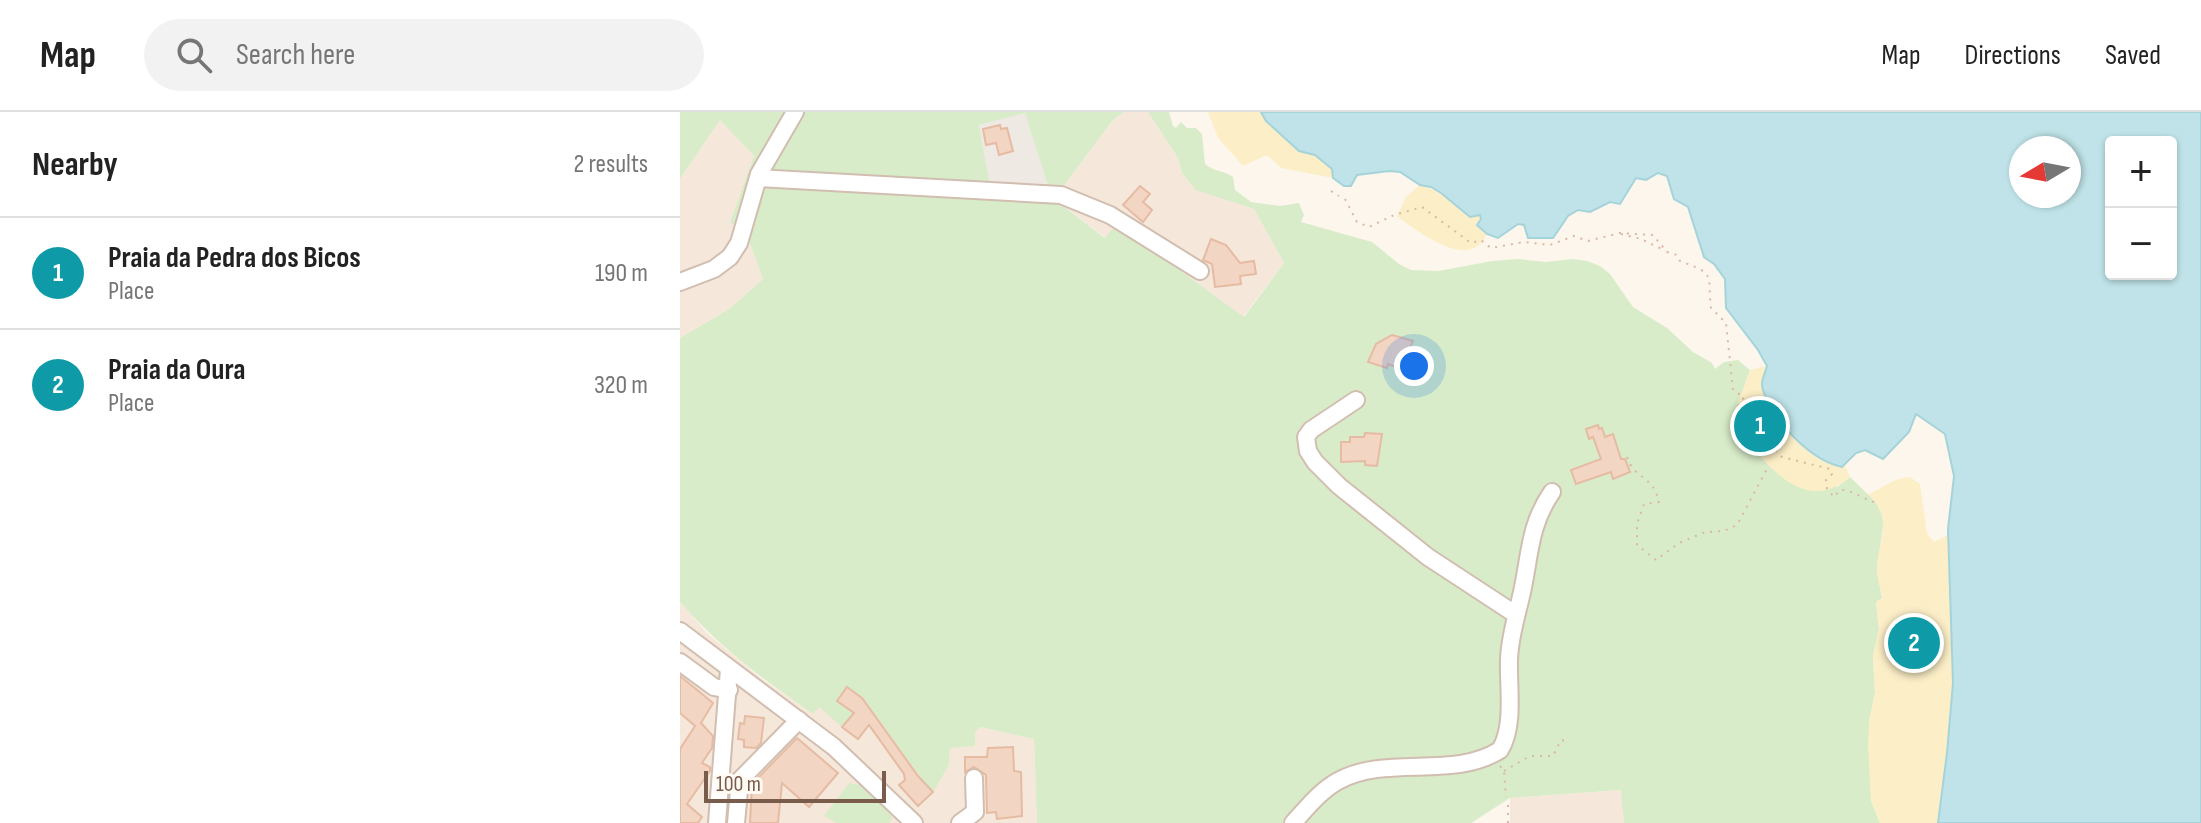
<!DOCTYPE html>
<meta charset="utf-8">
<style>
body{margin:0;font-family:"Sofia Sans Condensed",sans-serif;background:#f2f2f2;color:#222}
.controls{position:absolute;right:24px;top:24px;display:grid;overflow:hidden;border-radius:8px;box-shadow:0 2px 6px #0004}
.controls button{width:72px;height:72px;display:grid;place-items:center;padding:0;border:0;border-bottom:2px solid #e0e0e0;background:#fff;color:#222;font:40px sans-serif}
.compass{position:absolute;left:1329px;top:24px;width:72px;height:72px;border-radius:50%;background:#fff;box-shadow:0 2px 6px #0004;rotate:260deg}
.scale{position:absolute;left:24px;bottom:20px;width:182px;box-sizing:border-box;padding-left:8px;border:4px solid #7a5c4d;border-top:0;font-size:22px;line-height:28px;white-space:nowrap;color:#7a5c4d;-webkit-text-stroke:6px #fffaf3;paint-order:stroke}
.you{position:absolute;left:734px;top:254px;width:28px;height:28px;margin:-20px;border:6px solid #fff;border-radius:50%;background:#1a73e8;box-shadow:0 0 0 12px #1a73e833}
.badge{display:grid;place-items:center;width:52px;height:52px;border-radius:50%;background:#e76f51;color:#fff;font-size:26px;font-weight:700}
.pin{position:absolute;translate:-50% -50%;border:4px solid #fff;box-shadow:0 2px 8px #0006}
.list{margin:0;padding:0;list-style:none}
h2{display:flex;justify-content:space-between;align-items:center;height:104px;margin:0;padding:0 32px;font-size:34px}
h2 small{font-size:26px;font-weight:400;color:#767676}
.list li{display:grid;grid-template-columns:52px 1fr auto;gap:24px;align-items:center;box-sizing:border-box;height:112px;padding:0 32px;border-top:2px solid #e0e0e0}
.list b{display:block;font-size:30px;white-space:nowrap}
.list p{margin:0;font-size:26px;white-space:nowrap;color:#767676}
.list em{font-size:26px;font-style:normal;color:#767676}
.icon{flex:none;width:44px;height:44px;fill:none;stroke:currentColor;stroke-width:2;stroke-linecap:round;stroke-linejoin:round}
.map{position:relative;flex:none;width:1521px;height:711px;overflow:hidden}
header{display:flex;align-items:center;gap:48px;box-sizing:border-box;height:112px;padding:0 40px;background:#fff;border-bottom:2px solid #e0e0e0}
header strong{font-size:38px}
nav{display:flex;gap:44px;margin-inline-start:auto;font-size:28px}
.search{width:560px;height:72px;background:#f2f2f2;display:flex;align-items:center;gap:20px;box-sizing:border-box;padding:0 28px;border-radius:44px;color:#767676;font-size:30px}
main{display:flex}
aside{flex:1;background:#fff}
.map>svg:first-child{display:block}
.residential{fill:#f5e8da}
.industrial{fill:#efe9e4}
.green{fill:#d8ecc9;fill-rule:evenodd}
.sand{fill:#fcefc7}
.water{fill:#bfe3e8;stroke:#a5d3da;stroke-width:2;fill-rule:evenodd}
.building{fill:#f3d5c3;stroke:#e6bba3;stroke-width:2}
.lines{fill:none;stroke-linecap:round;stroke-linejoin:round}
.minor-casing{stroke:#d1beb0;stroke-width:20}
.path{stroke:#d9b8a5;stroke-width:2;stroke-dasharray:2 6;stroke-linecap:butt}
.minor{stroke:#fff;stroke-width:16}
</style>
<header>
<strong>Map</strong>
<div class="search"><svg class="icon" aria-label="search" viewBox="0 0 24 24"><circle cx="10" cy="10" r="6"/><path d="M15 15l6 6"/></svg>Search here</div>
<nav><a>Map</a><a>Directions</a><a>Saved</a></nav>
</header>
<main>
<aside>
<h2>Nearby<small>2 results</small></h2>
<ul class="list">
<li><span class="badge" style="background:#0f9aa8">1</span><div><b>Praia da Pedra dos Bicos</b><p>Place</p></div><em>190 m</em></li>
<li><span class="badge" style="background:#0f9aa8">2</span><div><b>Praia da Oura</b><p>Place</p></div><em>320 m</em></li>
</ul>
</aside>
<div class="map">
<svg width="1521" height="711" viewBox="0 0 1521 711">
<rect width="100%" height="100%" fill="#fdf6ec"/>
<g class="residential">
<path d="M444 0H468L498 46 502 61 516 77 574 97 604 151 563 205 437 112 426 126 374 87 432 9Z"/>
<path d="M40 8 74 44 50 110 68 126 83 167 49 197 0 226V67Z"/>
<path d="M0 490 27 521 81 566 133 602 138 594 157 589 167 575 182 586 238 664 252 679 269 653 270 635 300 615 354 627 357 711H0Z"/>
<path d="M942 678 944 711H830V686Z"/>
</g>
<path class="industrial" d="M345 0 370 76 310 74 299 13Z"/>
<g class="green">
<path d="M0 0H444L432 9 374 87 425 126 436 112 564 205 604 151 574 97 516 78 502 61 498 46 468 0H489L493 14 496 16 501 10 507 16H516L522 22 525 52C534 60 544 58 553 65L555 78 571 90 600 94 619 91 624 103 621 110 692 130 719 152 731 158 759 159 812 149 838 147 866 150 893 147 907 149 920 154 930 162 953 195 987 216 1013 240 1032 251 1035 257 1044 250 1058 248 1070 258 1062 282 1157 375 1170 365 1196 390 1204 407 1197 457 1202 486 1196 490 1199 517 1193 544 1195 581 1189 610 1191 689 1200 711H944L941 678 830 686 791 711H357L354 627 300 615 295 619V634L270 636 269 653 253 680C224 649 199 599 167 575L158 588 174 601 162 615 139 595 133 602C85 569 39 535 0 490V226L49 197 83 167 68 126 50 110 74 44 40 8 0 67ZM345 1 369 76 310 73 299 13Z"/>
<path d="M169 671 182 673 213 706 209 711H157L144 704Z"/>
</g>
<g class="sand">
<path d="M528 0H744L730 51 652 58 653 66 601 56 587 43 563 54 538 26Z"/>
<path d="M740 73C760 77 773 93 790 105L801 103V106L797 113 807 122C804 126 803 131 799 133 778 151 734 117 717 104L726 85Z"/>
<path d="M1087 254 1082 267C1098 299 1123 355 1165 354L1170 365C1120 407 1082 345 1051 310L1070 258Z"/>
<path d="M1230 365 1240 372 1247 422 1254 430 1268 423 1273 571 1267 641 1258 711H1200L1191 689 1188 633 1189 610 1195 581 1193 544 1199 517 1196 490 1202 486C1201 476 1196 464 1197 454 1200 423 1213 408 1188 382 1206 375 1210 367 1230 365Z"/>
</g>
<path class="water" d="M581 0H1521V711H1258L1267 641 1273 571 1268 417 1274 364 1265 322 1236 302 1229 320 1203 347 1185 338 1176 341 1162 355C1130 348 1093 309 1083 278 1080 269 1085 263 1087 254L1078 238 1046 196 1045 167 1034 152 1024 145 1008 95 994 87 987 64 978 61 966 68 956 66 940 92 930 90 910 100 898 98 888 104 873 126H848L844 113 838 112 818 126 807 122 797 113 801 107 800 103 790 105 761 81 751 75 740 73 720 60 709 59 677 63 671 74H664L653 66 652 57 635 43 619 39 586 9ZM1431 30H1491V162H1431ZM1341 36H1389V84H1341Z"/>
<g class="building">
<path d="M320 13 321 17 327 16 333 39 319 43 316 31 306 33 303 17Z"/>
<path d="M460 74 470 82 463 90 472 98 463 110 443 93Z"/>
<path d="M531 127 546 133 560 151 574 149 576 162 560 164 561 172 535 175 532 152 523 148Z"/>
<path d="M712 223 733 229 724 249 742 259 739 264 708 252 707 256 688 250 696 232Z"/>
<path d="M918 313 919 317 922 316 925 325 933 322 941 347H945L950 360 933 367 931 360 896 372 891 358 921 347 913 325 909 327 906 317Z"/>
<path d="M685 321 702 322 697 354 685 353V349L661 350V330H670V325H684Z"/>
<path d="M0 564 33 591 21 611 33 624 32 636 22 651 30 655V659L7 692 22 705 18 711H0V637L15 614 0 601Z"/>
<path d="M167 575 182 586 238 664 253 680 238 694 219 673 225 668 224 662 189 613 178 627 162 615 174 601 157 589Z"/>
<path d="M65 604 84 606 81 631 76 636 64 635V628L58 627 60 611 64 612Z"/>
<path d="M117 626 158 661 129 695 102 671 98 711H70L72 672Z"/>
<path d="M333 635 334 659 341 660 342 704 317 707 316 700 307 701 306 663 294 655 285 660V645H307L308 636Z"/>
</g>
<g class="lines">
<defs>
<g id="minor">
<path d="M78 66 381 83 430 103 520 159"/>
<path d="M0 170 34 157 50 145 59 131 79 62 115 0"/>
<path d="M676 288 631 318 626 325 628 339 635 350 659 374 748 445 835 502"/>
<path d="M0 519 154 635 234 711"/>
<path d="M0 550 34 575 49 578"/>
<path d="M37 711 49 557"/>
<path d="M56 711 60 668 119 608"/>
<path d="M280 711 295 700 294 666"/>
<path d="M613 711C627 696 640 679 658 669 707 642 773 668 820 638 835 614 828 575 829 547 830 523 837 503 842 480 850 444 849 413 872 380"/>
</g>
</defs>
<use href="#minor" class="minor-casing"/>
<g class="path">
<path d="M651 79 659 84"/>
<path d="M665 87 677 110 689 115 714 103 742 95 791 131 801 128 811 136 844 130 870 133 894 124 908 129 940 121 973 123 987 140 997 143 1000 149C1037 163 1027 161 1031 196L1046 211 1053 278 1064 285 1055 299 1102 345 1150 357 1152 362 1146 368 1147 377 1154 385 1160 378C1173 378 1186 389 1198 391"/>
<path d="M941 122 961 127 986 139"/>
<path d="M947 345C955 369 973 362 979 390L964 392 957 412V433L976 448 999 431 1025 420 1044 419 1057 413 1088 355"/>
<path d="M820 654 824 659 826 685"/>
<path d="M824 659 850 644H873L881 628 887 629"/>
<path d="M828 711V690"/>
</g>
<use href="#minor" class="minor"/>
</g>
</svg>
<div class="controls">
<button>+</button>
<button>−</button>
</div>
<svg class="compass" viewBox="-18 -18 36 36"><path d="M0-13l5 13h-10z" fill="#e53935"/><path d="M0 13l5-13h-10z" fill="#767676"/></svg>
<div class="scale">100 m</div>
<div class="you"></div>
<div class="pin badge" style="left:1080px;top:314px;background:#0f9aa8">1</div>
<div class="pin badge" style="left:1234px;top:531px;background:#0f9aa8">2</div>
</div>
</main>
